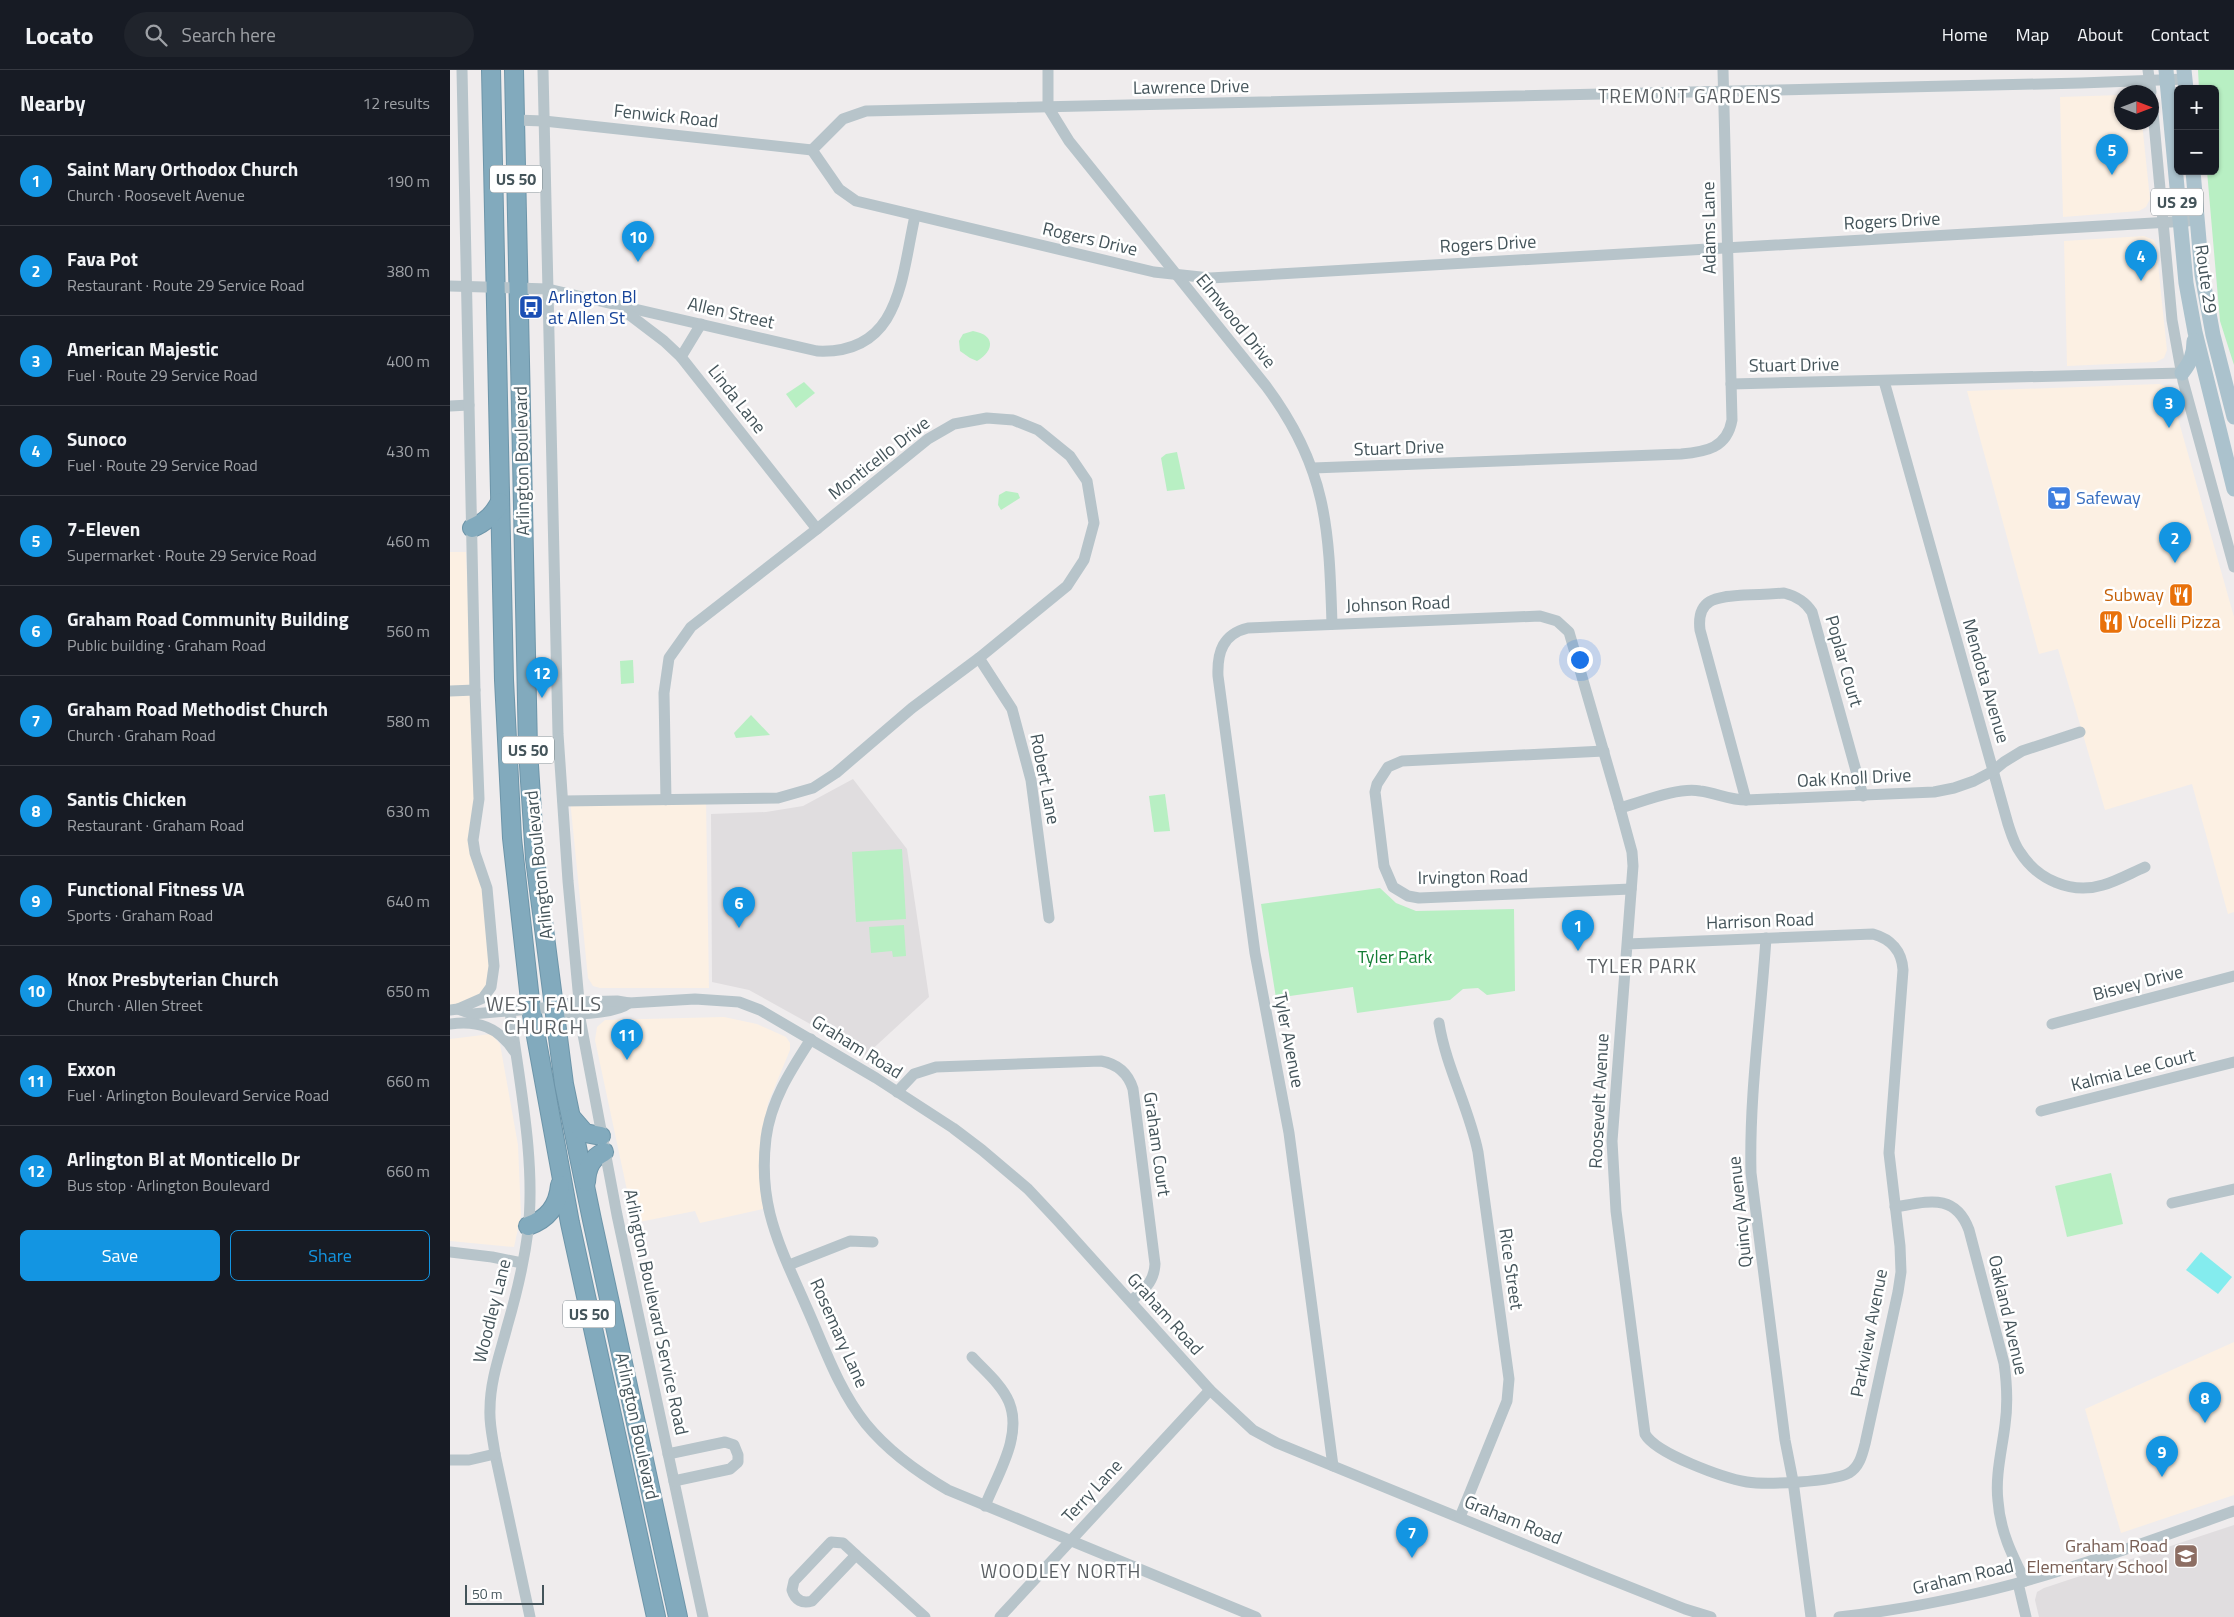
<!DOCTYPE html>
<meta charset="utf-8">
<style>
body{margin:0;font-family:"Titillium Web",sans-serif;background:#20242c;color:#f1f3f6}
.controls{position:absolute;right:15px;top:15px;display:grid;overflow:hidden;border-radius:8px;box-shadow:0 1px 4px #0004}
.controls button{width:45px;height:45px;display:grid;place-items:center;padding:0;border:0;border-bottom:1px solid #363941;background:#171b24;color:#f1f3f6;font:25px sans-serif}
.compass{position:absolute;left:1664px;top:15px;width:45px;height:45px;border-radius:50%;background:#171b24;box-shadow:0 1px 4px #0004;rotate:90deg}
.scale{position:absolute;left:15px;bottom:12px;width:79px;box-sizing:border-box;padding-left:5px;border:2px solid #44545a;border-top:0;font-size:14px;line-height:18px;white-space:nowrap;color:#44545a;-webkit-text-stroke:4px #fff;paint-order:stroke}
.you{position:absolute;left:1129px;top:589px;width:18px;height:18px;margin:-12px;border:4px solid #fff;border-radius:50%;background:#1a73e8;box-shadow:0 0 0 8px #1a73e833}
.badge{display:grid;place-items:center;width:32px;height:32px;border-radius:50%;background:#1395e2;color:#fff;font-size:16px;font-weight:700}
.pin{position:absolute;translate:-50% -41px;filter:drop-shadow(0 1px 2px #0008)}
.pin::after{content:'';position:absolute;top:26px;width:18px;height:15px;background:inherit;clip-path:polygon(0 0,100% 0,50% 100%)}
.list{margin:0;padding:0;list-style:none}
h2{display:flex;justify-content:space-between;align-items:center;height:65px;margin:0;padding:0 20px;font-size:21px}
h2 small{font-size:16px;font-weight:400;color:#9ea1a6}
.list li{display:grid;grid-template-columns:32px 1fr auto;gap:15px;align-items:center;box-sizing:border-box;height:90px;padding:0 20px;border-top:1px solid #363941}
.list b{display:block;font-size:19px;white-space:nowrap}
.list p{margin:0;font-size:16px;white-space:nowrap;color:#9ea1a6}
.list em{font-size:16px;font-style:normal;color:#9ea1a6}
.actions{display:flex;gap:10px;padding:15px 20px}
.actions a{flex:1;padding:11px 0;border:1px solid #1395e2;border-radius:8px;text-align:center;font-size:18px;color:#1395e2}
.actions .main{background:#1395e2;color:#fff}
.icon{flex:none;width:28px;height:28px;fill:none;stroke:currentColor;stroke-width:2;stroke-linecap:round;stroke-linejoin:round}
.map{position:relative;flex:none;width:1784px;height:1547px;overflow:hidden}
header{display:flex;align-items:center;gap:30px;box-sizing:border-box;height:70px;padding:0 25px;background:#171b24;border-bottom:1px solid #363941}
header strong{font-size:24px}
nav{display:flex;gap:28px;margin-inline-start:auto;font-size:18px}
.search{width:350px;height:45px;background:#20242c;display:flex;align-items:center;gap:12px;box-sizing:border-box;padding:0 18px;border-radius:28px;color:#9ea1a6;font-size:19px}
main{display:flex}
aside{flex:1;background:#171b24}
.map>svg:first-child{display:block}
.commercial{fill:#fcf0e3}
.education{fill:#e0dddf}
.green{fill:#b8efc3}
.water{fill:#84ecee}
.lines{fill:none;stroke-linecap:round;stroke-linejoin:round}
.highway-casing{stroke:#6d95a9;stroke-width:20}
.minor{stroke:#b7c4ca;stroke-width:11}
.major{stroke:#abc2cd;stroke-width:15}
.highway{stroke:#82aabd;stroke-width:18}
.labels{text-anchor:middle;stroke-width:5;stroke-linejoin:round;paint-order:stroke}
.shield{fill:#fff;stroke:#7c878c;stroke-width:1}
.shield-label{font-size:16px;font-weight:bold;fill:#44545a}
.street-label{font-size:18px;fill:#44545a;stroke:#fff}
.transit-label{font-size:18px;fill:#164399;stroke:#fff;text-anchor:start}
.shop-label{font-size:18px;fill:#366cbe;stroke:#fff;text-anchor:start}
.food-label{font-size:18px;fill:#c56008;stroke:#fff;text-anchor:end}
.park-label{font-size:18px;fill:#147d34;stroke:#fff}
.education-label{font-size:18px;fill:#785e54;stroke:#fff;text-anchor:end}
.neighbourhood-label{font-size:19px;letter-spacing:1px;fill:#595e62;stroke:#fff}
.quarter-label{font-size:20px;letter-spacing:1px;fill:#595e62;stroke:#fff}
</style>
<header>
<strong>Locato</strong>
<div class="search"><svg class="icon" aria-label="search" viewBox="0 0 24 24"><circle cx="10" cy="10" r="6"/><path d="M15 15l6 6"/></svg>Search here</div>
<nav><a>Home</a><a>Map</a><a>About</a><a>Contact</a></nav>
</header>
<main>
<aside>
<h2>Nearby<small>12 results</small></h2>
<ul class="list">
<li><span class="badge">1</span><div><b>Saint Mary Orthodox Church</b><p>Church · Roosevelt Avenue</p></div><em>190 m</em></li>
<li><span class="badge">2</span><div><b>Fava Pot</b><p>Restaurant · Route 29 Service Road</p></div><em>380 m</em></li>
<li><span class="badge">3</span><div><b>American Majestic</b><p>Fuel · Route 29 Service Road</p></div><em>400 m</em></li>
<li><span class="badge">4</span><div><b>Sunoco</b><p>Fuel · Route 29 Service Road</p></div><em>430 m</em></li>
<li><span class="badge">5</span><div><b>7-Eleven</b><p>Supermarket · Route 29 Service Road</p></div><em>460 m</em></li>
<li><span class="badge">6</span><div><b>Graham Road Community Building</b><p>Public building · Graham Road</p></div><em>560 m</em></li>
<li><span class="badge">7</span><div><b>Graham Road Methodist Church</b><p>Church · Graham Road</p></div><em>580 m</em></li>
<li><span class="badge">8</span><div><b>Santis Chicken</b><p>Restaurant · Graham Road</p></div><em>630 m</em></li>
<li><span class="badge">9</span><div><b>Functional Fitness VA</b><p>Sports · Graham Road</p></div><em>640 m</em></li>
<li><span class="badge">10</span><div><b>Knox Presbyterian Church</b><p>Church · Allen Street</p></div><em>650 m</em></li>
<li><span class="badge">11</span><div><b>Exxon</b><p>Fuel · Arlington Boulevard Service Road</p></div><em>660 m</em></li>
<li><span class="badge">12</span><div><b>Arlington Bl at Monticello Dr</b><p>Bus stop · Arlington Boulevard</p></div><em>660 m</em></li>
</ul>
<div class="actions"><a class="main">Save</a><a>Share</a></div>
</aside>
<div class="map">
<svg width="1784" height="1547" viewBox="0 0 1784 1547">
<rect width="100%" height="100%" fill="#efeced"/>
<g class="commercial">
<path d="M1671 25 1672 52 1692 53 1700 129 1696 137 1689 141 1613 147 1610 27Z"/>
<path d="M1694 166 1704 170 1706 175 1717 280 1714 288 1706 292 1617 296 1614 171Z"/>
<path d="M1709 314 1715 316 1720 320 1784 547V842L1778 844 1742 714 1655 740 1608 579 1589 584 1517 321Z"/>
<path d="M0 482H16L26 723 20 762 32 815 43 932 0 935Z"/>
<path d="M256 729 259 918H150L143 916 138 908 120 730Z"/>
<path d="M274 947 307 954 336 967 340 973V980L318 1033 309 1088 313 1139 250 1153 245 1141 184 1153 145 970 147 957 155 950Z"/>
<path d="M41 964 50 974 68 1075 71 1145 64 1177 0 1171V969Z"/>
<path d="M1784 1272V1425L1671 1463 1635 1339Z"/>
</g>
<g class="education">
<path d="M403 709 457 779 479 927 416 985 299 920 262 912 261 744 316 742 353 736Z"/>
<path d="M1784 1455V1547H1589L1585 1530 1587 1522 1594 1518Z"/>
</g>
<g class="green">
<path d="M1748 0H1784V295L1770 251 1757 101H1765V19H1749Z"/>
<path d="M523 261C545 265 545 280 527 291L520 288 510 281 509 271 513 264Z"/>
<path d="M354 312 365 323 346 338 336 324Z"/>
<path d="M727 382 735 419 717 421 711 388 716 384Z"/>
<path d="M556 421 568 423 570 428 551 440 548 435 549 425Z"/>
<path d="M183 590 184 613 171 614 170 591Z"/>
<path d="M301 645 320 665 286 668 284 663Z"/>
<path d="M715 724 720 761 704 762 699 726Z"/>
<path d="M452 779 456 849 406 852 402 782Z"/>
<path d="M930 818 946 833 966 841 1064 839 1065 921 1037 925 1028 918 1013 919 1000 930 907 943 903 917 826 928 811 834Z"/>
<path d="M454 855 456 886 443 887 442 881 421 883 419 857Z"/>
<path d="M1661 1103 1673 1154 1617 1167 1605 1116Z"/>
</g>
<path class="water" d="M1751 1182 1782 1207 1768 1224 1736 1200Z"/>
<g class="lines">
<defs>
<g id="highway">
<path d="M41 0 54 610 62 768 81 939 120 1153 206 1547"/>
<path d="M64 0 78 680 85 789 114 1014 142 1150 228 1547"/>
<path d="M22 458C36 452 43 445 50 432"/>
<path d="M122 1048 135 1063 151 1066"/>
<path d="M136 1112C137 1098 141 1088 154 1082"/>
<path d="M78 1156C98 1149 108 1136 110 1115"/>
</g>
</defs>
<use href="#highway" class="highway-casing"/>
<g class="minor">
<path d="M93 0 108 664 118 811 129 931"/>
<path d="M598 0V37L619 71 816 316C877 398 879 457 882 554"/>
<path d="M1698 0 1701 22"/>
<path d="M1702 31 1722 250 1733 311 1784 497"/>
<path d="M65 50 94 51 362 80"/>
<path d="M362 80 389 119 406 131 704 202 760 208 1738 151"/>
<path d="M362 80 393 49 416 41 1631 13 1735 9"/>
<path d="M0 216 98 219 367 281C451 285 451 208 465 146"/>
<path d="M168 236 214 271 231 287 367 459"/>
<path d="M231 287 251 254"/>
<path d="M1434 311 1558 754C1561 763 1564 774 1570 782 1587 809 1621 825 1653 815 1667 811 1681 803 1695 797"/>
<path d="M1281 314 1732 303"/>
<path d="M0 336 19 335"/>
<path d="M863 398 1231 384C1256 382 1277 378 1282 350L1273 0"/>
<path d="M529 588 562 639 581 710 599 848"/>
<path d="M0 621 25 620"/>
<path d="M1154 681 952 691 938 697 927 714 925 722 934 796 943 817 958 826 969 828 1181 819"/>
<path d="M1296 730 1250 560C1246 527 1269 527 1294 525 1308 525 1321 524 1334 523 1346 526 1355 531 1362 542L1413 726"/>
<path d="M113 731 328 728 363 718 386 703 462 638 529 588 617 516 634 490 644 453 637 411 620 386 588 360 563 350 537 348 504 354 478 369 367 459 241 557 219 588 214 623 216 730"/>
<path d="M1170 738C1192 732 1227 717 1250 721 1266 723 1280 730 1296 730L1484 722 1504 718 1524 711 1543 701 1554 692 1572 681 1630 662"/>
<path d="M1316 868C1311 946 1299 1025 1301 1103L1335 1370 1343 1411 1361 1547"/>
<path d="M104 937C109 939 115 942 120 943 134 945 168 942 179 933"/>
<path d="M8 939 33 928 41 917 44 896 37 818 25 783 23 770 29 729 25 622 12 0"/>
<path d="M0 940 8 939 22 944 104 937 124 932 167 931 179 933 245 929 289 932 310 940 426 1008 503 1058 532 1080 578 1119 608 1151 760 1320 803 1360 827 1373 883 1396 1142 1502 1235 1539 1261 1547"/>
<path d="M60 941C69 1011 86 1091 78 1161 74 1193 66 1226 57 1257 50 1284 40 1311 40 1339 39 1354 43 1369 45 1384L80 1547"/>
<path d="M129 943 167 1145 253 1547"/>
<path d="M989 953C996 997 1019 1038 1028 1082L1059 1309 1057 1331 1010 1447"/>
<path d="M0 954C28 950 48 957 64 981"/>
<path d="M1602 954 1784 906"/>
<path d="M361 969C341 1000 321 1030 316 1068 313 1093 314 1120 320 1144 328 1176 343 1206 356 1236 374 1276 388 1319 416 1354 439 1382 467 1402 498 1420L806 1547"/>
<path d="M447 1022 464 1004 486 997 651 991C668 994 678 1003 683 1019L705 1194C704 1213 694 1219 681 1231"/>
<path d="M1591 1041 1784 992"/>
<path d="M1722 1133 1784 1119"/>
<path d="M1445 1137C1477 1132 1505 1122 1519 1160L1554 1293C1557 1314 1558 1334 1555 1355 1552 1380 1545 1406 1548 1431 1550 1461 1562 1485 1575 1511"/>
<path d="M0 1182 42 1187 72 1193"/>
<path d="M339 1195 400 1171 423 1172"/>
<path d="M522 1287C535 1301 552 1315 559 1332 573 1366 547 1405 535 1436"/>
<path d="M218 1384 275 1372 284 1375 288 1385V1392L280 1399 224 1411"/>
<path d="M0 1390H19L45 1384"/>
<path d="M883 1396 839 1063 805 883 768 606C767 582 773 564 798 558L1090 546 1107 551 1119 562 1170 738 1182 782 1183 796 1162 1071 1166 1141 1195 1364C1206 1384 1274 1408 1297 1412 1316 1415 1382 1412 1399 1403 1409 1397 1412 1386 1415 1374L1448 1222 1451 1202 1450 1176 1439 1083 1453 900C1452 881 1441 869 1423 864L1177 874"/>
<path d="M381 1472 393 1473 406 1485 362 1531C352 1534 345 1530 342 1520L344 1511Z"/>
<path d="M406 1485 475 1547"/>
<path d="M1568 1513 1576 1547"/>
<path d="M550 1547 760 1320"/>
<path d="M1389 1547C1449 1540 1509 1529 1568 1513 1641 1493 1713 1466 1784 1441"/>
</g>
<g class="major">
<path d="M1716 0 1736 213 1745 262 1784 419"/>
<path d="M1734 0 1736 19"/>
<path d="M1743 101 1752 205 1763 265 1784 347"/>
<path d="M1732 303C1740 293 1744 285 1744 271"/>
</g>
<use href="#highway" class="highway"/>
</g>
<defs>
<symbol id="bus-square" viewBox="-11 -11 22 22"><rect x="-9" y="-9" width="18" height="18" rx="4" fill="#1a4fb4" stroke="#fff"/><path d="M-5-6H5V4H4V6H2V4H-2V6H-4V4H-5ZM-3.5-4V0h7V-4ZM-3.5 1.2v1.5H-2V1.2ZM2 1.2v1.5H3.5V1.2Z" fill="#fff"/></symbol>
<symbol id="supermarket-square" viewBox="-11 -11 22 22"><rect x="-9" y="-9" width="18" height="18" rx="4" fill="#3f7fe0" stroke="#fff"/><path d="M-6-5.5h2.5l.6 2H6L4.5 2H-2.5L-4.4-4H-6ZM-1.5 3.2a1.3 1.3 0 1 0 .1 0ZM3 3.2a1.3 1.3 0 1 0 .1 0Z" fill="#fff"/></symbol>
<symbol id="restaurant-square" viewBox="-11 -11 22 22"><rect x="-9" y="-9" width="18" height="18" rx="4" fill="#e8710a" stroke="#fff"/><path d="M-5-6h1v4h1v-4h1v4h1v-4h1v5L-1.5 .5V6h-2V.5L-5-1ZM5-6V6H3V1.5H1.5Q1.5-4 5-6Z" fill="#fff"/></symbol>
<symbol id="school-square" viewBox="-11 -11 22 22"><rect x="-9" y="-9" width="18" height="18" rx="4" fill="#8d6e63" stroke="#fff"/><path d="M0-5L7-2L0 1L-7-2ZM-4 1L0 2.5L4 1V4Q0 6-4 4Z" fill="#fff"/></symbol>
</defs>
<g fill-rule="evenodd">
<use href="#bus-square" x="67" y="223" width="28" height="28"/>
<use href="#supermarket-square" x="1595" y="414" width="28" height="28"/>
<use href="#restaurant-square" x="1717" y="511" width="28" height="28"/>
<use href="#restaurant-square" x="1647" y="538" width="28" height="28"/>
<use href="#school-square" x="1722" y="1472" width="28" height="28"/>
</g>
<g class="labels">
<g class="shield">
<rect x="40" y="95.5" width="52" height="27" rx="4"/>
<rect x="1701" y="118.5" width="52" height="27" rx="4"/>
<rect x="52" y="666.5" width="52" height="27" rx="4"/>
<rect x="113" y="1230.5" width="52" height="27" rx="4"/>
</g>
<g class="shield-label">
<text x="66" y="115">US 50</text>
<text x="1727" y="138">US 29</text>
<text x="78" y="686">US 50</text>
<text x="139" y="1250">US 50</text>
</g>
<g class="street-label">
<text transform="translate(741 17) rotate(-1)" y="6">Lawrence Drive</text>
<text transform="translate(216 46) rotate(6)" y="6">Fenwick Road</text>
<text transform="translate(1442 151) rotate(-3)" y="6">Rogers Drive</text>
<text transform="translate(1259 158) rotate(-91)" y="6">Adams Lane</text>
<text transform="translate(640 169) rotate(13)" y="6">Rogers Drive</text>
<text transform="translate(1038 174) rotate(-3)" y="6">Rogers Drive</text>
<text transform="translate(1756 209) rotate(82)" y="6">Route 29</text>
<text transform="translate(281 243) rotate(13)" y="6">Allen Street</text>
<text transform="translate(786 251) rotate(51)" y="6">Elmwood Drive</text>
<text transform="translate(1344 295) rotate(-1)" y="6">Stuart Drive</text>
<text transform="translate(287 329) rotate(52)" y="6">Linda Lane</text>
<text transform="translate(949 378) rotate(-2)" y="6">Stuart Drive</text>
<text transform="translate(429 388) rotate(-38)" y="6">Monticello Drive</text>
<text transform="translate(72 391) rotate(-91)" y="6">Arlington Boulevard</text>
<text transform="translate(948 534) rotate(-2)" y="6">Johnson Road</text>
<text transform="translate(1394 591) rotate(74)" y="6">Poplar Court</text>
<text transform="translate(1536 611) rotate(74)" y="6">Mendota Avenue</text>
<text transform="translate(1404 708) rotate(-3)" y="6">Oak Knoll Drive</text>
<text transform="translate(595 709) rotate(79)" y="6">Robert Lane</text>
<text transform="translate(89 795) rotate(-96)" y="6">Arlington Boulevard</text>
<text transform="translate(1023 807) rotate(-1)" y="6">Irvington Road</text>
<text transform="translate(1310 851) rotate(-2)" y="6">Harrison Road</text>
<text transform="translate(1688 913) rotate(-15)" y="6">Bisvey Drive</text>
<text transform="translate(839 970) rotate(79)" y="6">Tyler Avenue</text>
<text transform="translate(407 977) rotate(32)" y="6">Graham Road</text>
<text transform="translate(1683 1000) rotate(-14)" y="6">Kalmia Lee Court</text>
<text transform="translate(1149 1031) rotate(-87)" y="6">Roosevelt Avenue</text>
<text transform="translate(707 1074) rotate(82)" y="6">Graham Court</text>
<text transform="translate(1290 1142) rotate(-96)" y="6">Quincy Avenue</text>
<text transform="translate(1061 1199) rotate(82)" y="6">Rice Street</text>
<text transform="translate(42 1241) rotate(-76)" y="6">Woodley Lane</text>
<text transform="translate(206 1242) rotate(78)" y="6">Arlington Boulevard Service Road</text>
<text transform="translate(715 1244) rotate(48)" y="6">Graham Road</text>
<text transform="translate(1558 1245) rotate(77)" y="6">Oakland Avenue</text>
<text transform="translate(389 1263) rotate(66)" y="6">Rosemary Lane</text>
<text transform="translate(1419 1263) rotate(-79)" y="6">Parkview Avenue</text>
<text transform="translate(187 1356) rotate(78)" y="6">Arlington Boulevard</text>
<text transform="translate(642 1421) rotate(-47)" y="6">Terry Lane</text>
<text transform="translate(1063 1450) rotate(22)" y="6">Graham Road</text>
<text transform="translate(1513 1507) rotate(-13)" y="6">Graham Road</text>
</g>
<g class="transit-label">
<text x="98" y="233">Arlington Bl<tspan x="98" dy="21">at Allen St</tspan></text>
</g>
<g class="shop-label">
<text x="1626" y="434">Safeway</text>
</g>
<g class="food-label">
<text x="1714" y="531">Subway</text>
<text x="1678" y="558" text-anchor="start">Vocelli Pizza</text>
</g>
<g class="park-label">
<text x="945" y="893">Tyler Park</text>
</g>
<g class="education-label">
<text x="1718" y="1482">Graham Road<tspan x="1718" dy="21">Elementary School</tspan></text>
</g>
<g class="neighbourhood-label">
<text x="1240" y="33">TREMONT GARDENS</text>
<text x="1192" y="903">TYLER PARK</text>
<text x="611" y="1508">WOODLEY NORTH</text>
</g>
<g class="quarter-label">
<text x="94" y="941">WEST FALLS<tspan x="94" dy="23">CHURCH</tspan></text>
</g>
</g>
</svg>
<div class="controls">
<button>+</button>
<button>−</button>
</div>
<svg class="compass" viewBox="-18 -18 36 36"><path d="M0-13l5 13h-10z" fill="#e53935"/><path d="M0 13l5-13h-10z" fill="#9ea1a6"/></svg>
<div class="scale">50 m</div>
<div class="you"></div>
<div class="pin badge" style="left:1128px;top:881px">1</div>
<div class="pin badge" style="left:1725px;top:493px">2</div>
<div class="pin badge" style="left:1719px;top:358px">3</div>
<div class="pin badge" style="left:1691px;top:211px">4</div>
<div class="pin badge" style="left:1662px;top:105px">5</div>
<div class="pin badge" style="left:289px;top:858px">6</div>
<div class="pin badge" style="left:962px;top:1488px">7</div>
<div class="pin badge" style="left:1755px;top:1353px">8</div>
<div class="pin badge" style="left:1712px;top:1407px">9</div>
<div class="pin badge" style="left:188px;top:192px">10</div>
<div class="pin badge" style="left:177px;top:990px">11</div>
<div class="pin badge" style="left:92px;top:628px">12</div>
</div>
</main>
